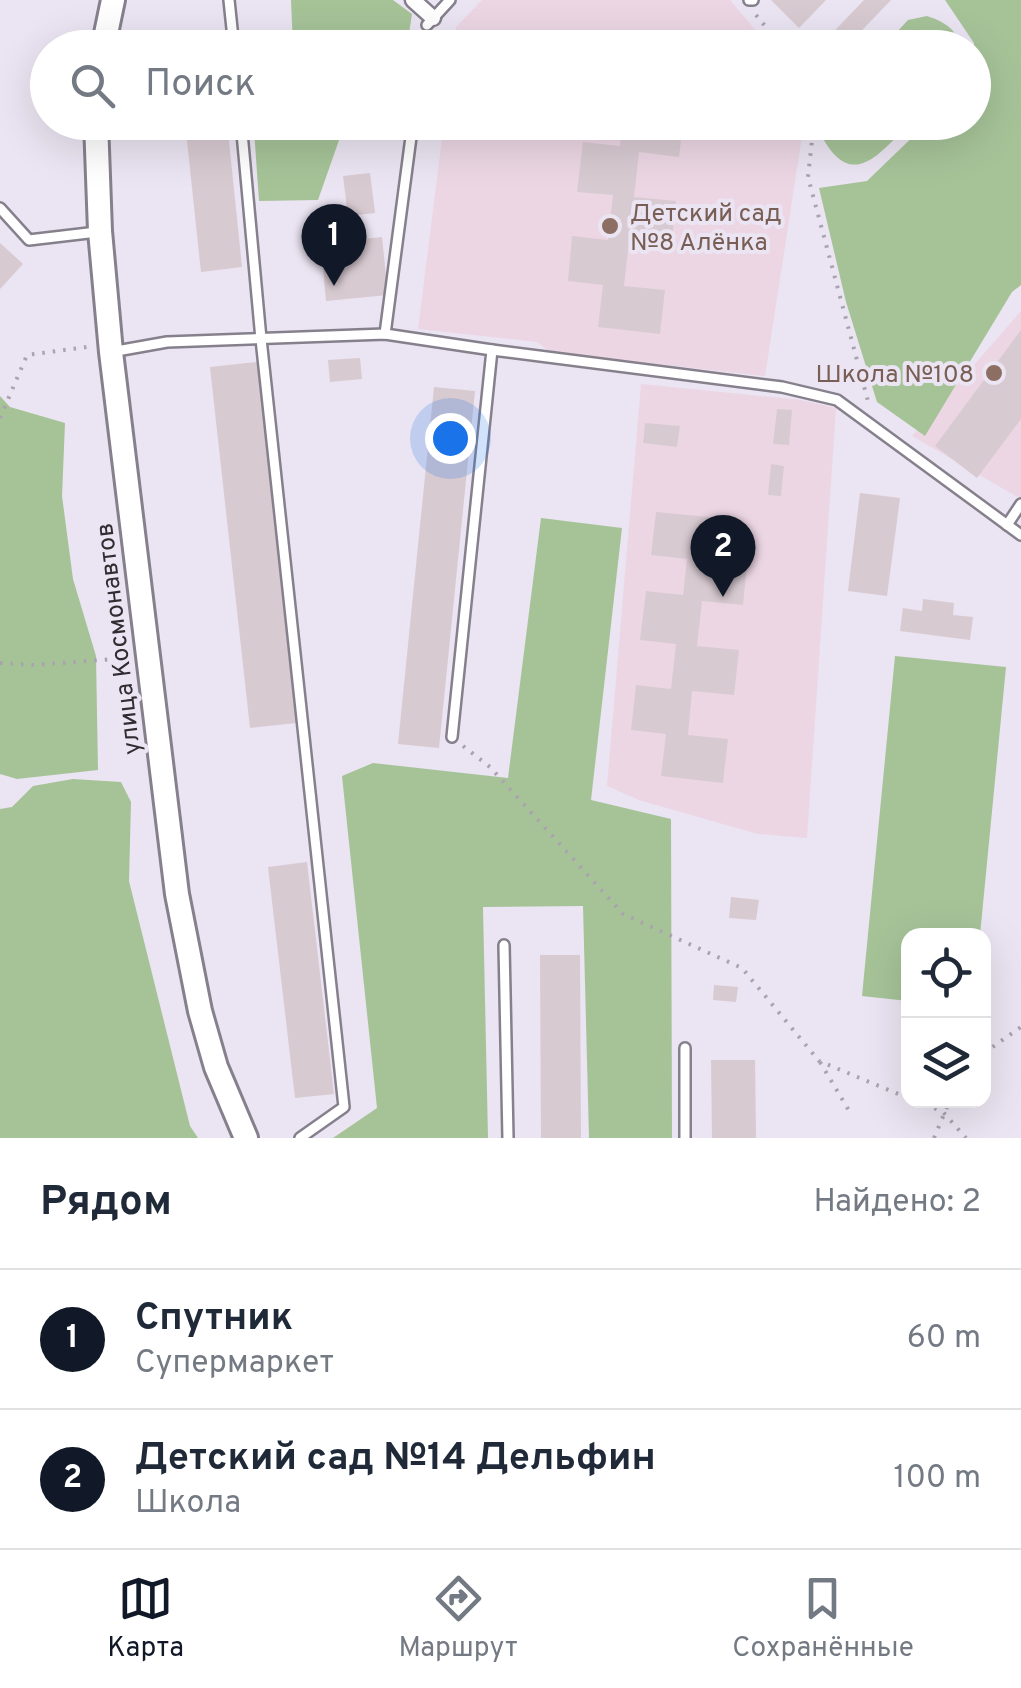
<!DOCTYPE html>
<html lang="ru">
<meta charset="utf-8">
<style>
body{margin:0;font-family:Overpass,sans-serif;background:#f6f6f7;color:#1f2937}
.controls{position:absolute;right:30px;bottom:30px;display:grid;overflow:hidden;border-radius:20px;box-shadow:0 10px 40px #0002}
.controls button{width:90px;height:90px;display:grid;place-items:center;padding:0;border:0;border-bottom:2px solid #e0e1e3;background:#fff;color:#1f2937;font:50px sans-serif}
.you{position:absolute;left:450px;top:438px;width:35px;height:35px;margin:-25px;border:8px solid #fff;border-radius:50%;background:#1a73e8;box-shadow:0 0 0 15px #1a73e833}
.badge{display:grid;place-items:center;width:65px;height:65px;border-radius:50%;background:#111827;color:#fff;font-size:32px;font-weight:700}
.pin{position:absolute;translate:-50% -82px;filter:drop-shadow(0 2px 5px #0008)}
.pin::after{content:'';position:absolute;top:52px;width:35px;height:30px;background:inherit;clip-path:polygon(0 0,100% 0,50% 100%)}
.list{margin:0;padding:0;list-style:none}
h2{display:flex;justify-content:space-between;align-items:center;height:130px;margin:0;padding:0 40px;font-size:42px}
h2 small{font-size:32px;font-weight:400;color:#747a83}
.list li{display:grid;grid-template-columns:65px 1fr auto;gap:30px;align-items:center;box-sizing:border-box;height:140px;padding:0 40px;border-top:2px solid #e0e1e3}
.list b{display:block;font-size:38px;white-space:nowrap}
.list p{margin:0;font-size:32px;white-space:nowrap;color:#747a83}
.list em{font-size:32px;font-style:normal;color:#747a83}
.icon{flex:none;width:55px;height:55px;fill:none;stroke:currentColor;stroke-width:2;stroke-linecap:round;stroke-linejoin:round}
.map{position:relative;flex:none;width:1021px;height:1138px;overflow:hidden}
.search{position:absolute;background:#fff;box-shadow:0 10px 40px #0002;left:30px;right:30px;top:30px;height:110px;display:flex;align-items:center;gap:25px;box-sizing:border-box;padding:0 35px;border-radius:55px;color:#747a83;font-size:38px}
.sheet{height:410px;background:#fff}
nav{display:flex;justify-content:space-around;align-items:center;box-sizing:border-box;height:140px;border-top:2px solid #e0e1e3;background:#fff;font-size:28px;color:#747a83}
nav a{display:grid;justify-items:center;gap:5px}
nav .on{color:#111827}
.map>svg:first-child{display:block}
.education{fill:#ecd6e4}
.green{fill:#a6c398}
.building{fill:#d8cad1}
.lines{fill:none;stroke-linecap:round;stroke-linejoin:round}
.service-casing{stroke:#86808c;stroke-width:14}
.pedestrian-casing{stroke:#86808c;stroke-width:19}
.tertiary-casing{stroke:#86808c;stroke-width:28}
.path{stroke:#a9a3ae;stroke-width:4;stroke-dasharray:2.5 8;stroke-linecap:butt}
.service{stroke:#fff;stroke-width:9}
.pedestrian{stroke:#fff;stroke-width:14}
.tertiary{stroke:#fff;stroke-width:22}
.education-dot{fill:#8d6e63;stroke:#ebe4f2;stroke-width:4}
.labels{text-anchor:middle;stroke-width:8;stroke-linejoin:round;paint-order:stroke}
.education-label{font-size:25px;fill:#785e54;stroke:#ebe4f2;text-anchor:start}
.street-label{font-size:25px;fill:#302d32;stroke:#ebe4f2}
</style>
<div class="map">
<svg width="1021" height="1138" viewBox="0 0 1021 1138">
<rect width="100%" height="100%" fill="#ebe4f2"/>
<g class="education">
<path d="M482 0H730L770 47H453L456 27Z"/>
<path d="M444 123H804L765 376 550 352 537 342 418 329Z"/>
<path d="M1021 311V499L912 436Z"/>
<path d="M641 384 801 400 836 408 807 838 758 834 639 800 607 786Z"/>
</g>
<g class="green">
<path d="M291 0H393L412 14 407 47H293Z"/>
<path d="M945 0H1021V285L1012 292 925 436 877 402 846 302 819 188 867 181 927 123 974 122V43Z"/>
<path d="M927 16C945 22 956 29 961 47H883L908 20Z"/>
<path d="M820 122H910V123C876 158 849 193 818 129Z"/>
<path d="M281 123H345L318 200 259 201 254 130Z"/>
<path d="M0 396 10 407 65 423 62 496 73 579 96 656 98 770 17 779 0 774Z"/>
<path d="M541 518 622 528 591 800 671 819 672 1138H589L583 906 483 907 488 1138H333L377 1108 342 776 373 763 508 778Z"/>
<path d="M895 656 1006 667 980 935 908 936V1001L862 996Z"/>
<path d="M73 779 121 782 131 802 129 881 190 1126 198 1138H0V809L12 807 33 786Z"/>
</g>
<g class="building">
<path d="M771 0H826L799 28Z"/>
<path d="M864 0H891L845 48H818Z"/>
<path d="M217 33 219 48H177L176 37Z"/>
<path d="M185 122H227L242 267 201 272Z"/>
<path d="M622 122H683L679 157 639 152 634 197 676 201 671 246 629 242 624 286 665 290 660 334 598 327 603 285 568 281 572 236 608 240 613 195 577 192 583 142 620 146Z"/>
<path d="M370 173 375 213 348 216 343 176Z"/>
<path d="M382 237 388 295 326 301 321 243Z"/>
<path d="M0 243 23 264 0 289Z"/>
<path d="M1021 330V419L977 478 935 446Z"/>
<path d="M360 358 362 379 330 382 328 360Z"/>
<path d="M257 362 296 723 250 728 210 367Z"/>
<path d="M434 387 475 391 439 748 398 744Z"/>
<path d="M777 409 792 410 789 445 773 444Z"/>
<path d="M645 423 680 426 677 447 643 443Z"/>
<path d="M771 464 784 466 781 496 768 495Z"/>
<path d="M860 493 900 498 887 596 848 591Z"/>
<path d="M656 512 709 517 705 559 747 563 743 605 702 601 697 646 739 650 734 695 692 691 688 735 728 739 723 783 661 776 666 734 631 730 636 685 671 689 676 644 640 640 646 591 683 595 687 559 651 555Z"/>
<path d="M923 599 954 603 953 615 973 617 970 640 900 631 903 608 922 611Z"/>
<path d="M307 862 334 1094 295 1098 268 867Z"/>
<path d="M731 897 759 900 756 920 729 918Z"/>
<path d="M540 955H580L581 1138H541Z"/>
<path d="M714 985 738 987 736 1002 713 1000Z"/>
<path d="M711 1060H755L756 1138H712Z"/>
</g>
<g class="lines">
<defs>
<g id="service">
<path d="M229 0 234 48"/>
<path d="M749 0H753"/>
<path d="M427 25 450 0"/>
<path d="M241 122 261 339 344 1107 300 1138"/>
<path d="M0 208 29 240 97 232"/>
<path d="M385 334 413 122"/>
<path d="M492 350 782 387 837 400 1021 535"/>
<path d="M111 352 167 342 385 334 492 350 452 737"/>
<path d="M1007 525 1021 504"/>
<path d="M504 945 508 1138"/>
<path d="M685 1048V1138"/>
</g>
<path id="pedestrian" d="M413 0 433 18"/>
<g id="tertiary">
<path d="M103 48 113 0"/>
<path d="M96 122 100 231 111 352 177 894 200 1011 216 1067 246 1138"/>
</g>
</defs>
<use href="#service" class="service-casing"/>
<use href="#pedestrian" class="pedestrian-casing"/>
<use href="#tertiary" class="tertiary-casing"/>
<g class="path">
<path d="M756 15 783 48"/>
<path d="M814 122 808 177 869 405"/>
<path d="M0 418 27 355 87 347"/>
<path d="M0 663 34 665 127 658"/>
<path d="M463 746 490 767 623 914 742 968 819 1061 908 1098"/>
<path d="M984 1053 1021 1027"/>
<path d="M820 1062 851 1114"/>
<path d="M915 1100 943 1112 966 1138"/>
<path d="M934 1138 950 1100"/>
</g>
<use href="#service" class="service"/>
<use href="#pedestrian" class="pedestrian"/>
<use href="#tertiary" class="tertiary"/>
</g>
<g class="education-dot">
<circle cx="610" cy="226" r="10"/>
<circle cx="994" cy="373" r="10"/>
</g>
<g class="labels">
<g class="education-label">
<text x="630" y="221">Детский сад<tspan x="630" dy="29">№8 Алёнка</tspan></text>
<text x="974" y="382" text-anchor="end">Школа №108</text>
</g>
<g class="street-label">
<text transform="translate(117 639) rotate(-97)" y="9">улица Космонавтов</text>
</g>
</g>
</svg>
<div class="controls">
<button><svg class="icon" aria-label="locate" viewBox="0 0 24 24"><circle cx="12" cy="12" r="6"/><path d="M12 2v4M12 18v4M2 12h4M18 12h4"/></svg></button>
<button><svg class="icon" aria-label="layers" viewBox="0 0 24 24"><path d="M12 4l9 5-9 5-9-5zM3 14l9 5 9-5"/></svg></button>
</div>
<div class="you"></div>
<div class="pin badge" style="left:334px;top:286px">1</div>
<div class="pin badge" style="left:723px;top:597px">2</div>
<div class="search"><svg class="icon" aria-label="search" viewBox="0 0 24 24"><circle cx="10" cy="10" r="6"/><path d="M15 15l6 6"/></svg>Поиск</div>
</div>
<section class="sheet">
<h2>Рядом<small>Найдено: 2</small></h2>
<ul class="list">
<li><span class="badge">1</span><div><b>Спутник</b><p>Супермаркет</p></div><em>60 m</em></li>
<li><span class="badge">2</span><div><b>Детский сад №14 Дельфин</b><p>Школа</p></div><em>100 m</em></li>
</ul>
</section>
<nav>
<a class="on"><svg class="icon" aria-label="map" viewBox="0 0 24 24"><path d="M3 6l6-2 6 2 6-2v14l-6 2-6-2-6 2zM9 4v14M15 6v14"/></svg>Карта</a>
<a><svg class="icon" aria-label="directions" viewBox="0 0 24 24"><path d="M12 3l9 9-9 9-9-9zM9 14v-3h6M13 9l2 2-2 2"/></svg>Маршрут</a>
<a><svg class="icon" aria-label="saved" viewBox="0 0 24 24"><path d="M7 4h10v16l-5-4-5 4z"/></svg>Сохранённые</a>
</nav>
